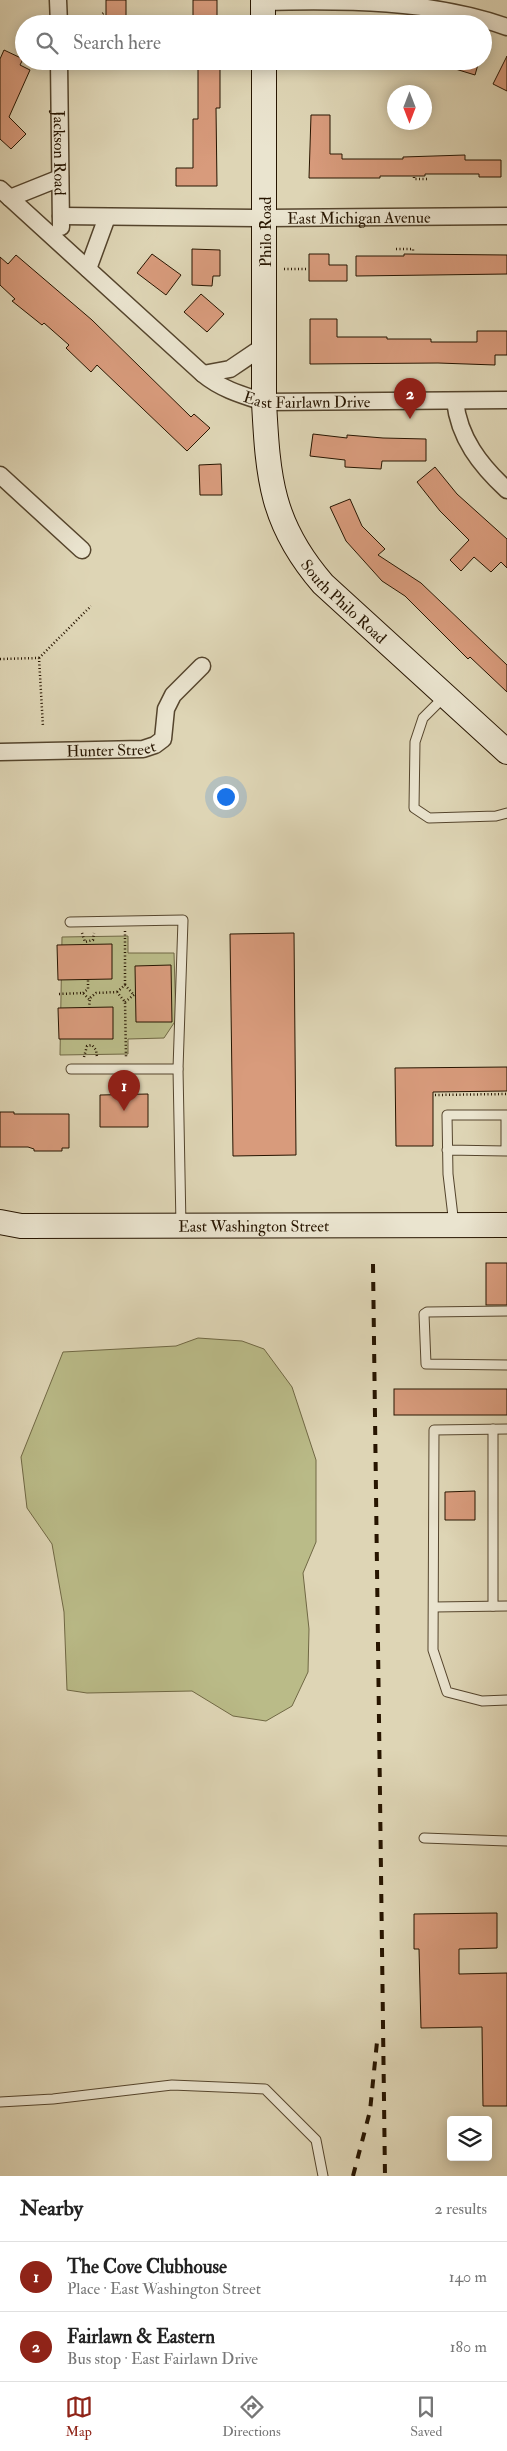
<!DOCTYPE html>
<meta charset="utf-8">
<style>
body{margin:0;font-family:"IM FELL Double Pica",serif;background:#f6f6f6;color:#222}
.controls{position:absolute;right:15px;bottom:15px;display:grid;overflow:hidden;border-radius:5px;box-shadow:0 2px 12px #0003}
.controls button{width:45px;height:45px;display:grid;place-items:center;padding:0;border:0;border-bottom:1px solid #e0e0e0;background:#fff;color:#222;font:25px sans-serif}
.compass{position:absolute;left:387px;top:85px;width:45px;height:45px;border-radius:50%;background:#fff;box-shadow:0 2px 12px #0003;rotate:180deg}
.you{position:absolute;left:225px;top:796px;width:18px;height:18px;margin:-12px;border:4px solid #fff;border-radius:50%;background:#1a73e8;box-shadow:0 0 0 8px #1a73e833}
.badge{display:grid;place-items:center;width:32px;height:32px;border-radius:50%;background:#8f2418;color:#fff;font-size:16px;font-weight:700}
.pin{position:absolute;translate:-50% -41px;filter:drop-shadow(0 1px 2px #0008)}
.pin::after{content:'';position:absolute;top:26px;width:18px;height:15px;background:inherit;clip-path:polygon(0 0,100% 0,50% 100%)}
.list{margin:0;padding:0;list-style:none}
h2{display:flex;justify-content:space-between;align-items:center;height:65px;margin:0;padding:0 20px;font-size:21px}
h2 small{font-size:16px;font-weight:400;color:#767676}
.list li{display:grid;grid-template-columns:32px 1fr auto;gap:15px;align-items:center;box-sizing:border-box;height:70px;padding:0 20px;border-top:1px solid #e0e0e0}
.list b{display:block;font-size:19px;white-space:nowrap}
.list p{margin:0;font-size:16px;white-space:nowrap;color:#767676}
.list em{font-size:16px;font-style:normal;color:#767676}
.icon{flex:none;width:28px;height:28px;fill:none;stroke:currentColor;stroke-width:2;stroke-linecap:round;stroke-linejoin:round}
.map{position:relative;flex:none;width:507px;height:2176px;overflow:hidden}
.search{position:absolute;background:#fff;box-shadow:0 2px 12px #0003;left:15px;right:15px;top:15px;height:55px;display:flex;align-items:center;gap:12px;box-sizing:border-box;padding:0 18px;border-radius:28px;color:#767676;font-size:19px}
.sheet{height:205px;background:#fff}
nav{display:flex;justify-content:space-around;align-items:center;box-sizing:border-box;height:70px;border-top:1px solid #e0e0e0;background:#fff;font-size:14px;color:#767676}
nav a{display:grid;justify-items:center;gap:2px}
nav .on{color:#8f2418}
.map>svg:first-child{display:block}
.green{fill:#babb88;stroke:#706844}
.building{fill:#d89b7c;stroke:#271500}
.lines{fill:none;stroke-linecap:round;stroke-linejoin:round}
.service-casing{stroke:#55452d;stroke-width:11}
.minor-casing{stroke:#55452d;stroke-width:19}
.secondary-casing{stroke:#271500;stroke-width:26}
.path{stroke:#271500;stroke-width:2.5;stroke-dasharray:1 2.5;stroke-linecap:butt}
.service{stroke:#eae4cf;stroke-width:9}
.minor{stroke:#eae4cf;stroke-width:16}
.secondary{stroke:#eae4cf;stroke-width:24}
.rail{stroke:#271500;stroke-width:4;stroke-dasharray:9 9;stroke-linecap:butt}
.labels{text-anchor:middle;stroke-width:4.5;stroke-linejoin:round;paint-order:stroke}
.street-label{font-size:16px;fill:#271500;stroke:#eae4cf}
</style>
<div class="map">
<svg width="507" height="2176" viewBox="0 0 507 2176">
<rect width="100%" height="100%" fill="#ded5b5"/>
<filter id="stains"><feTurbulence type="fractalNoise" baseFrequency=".004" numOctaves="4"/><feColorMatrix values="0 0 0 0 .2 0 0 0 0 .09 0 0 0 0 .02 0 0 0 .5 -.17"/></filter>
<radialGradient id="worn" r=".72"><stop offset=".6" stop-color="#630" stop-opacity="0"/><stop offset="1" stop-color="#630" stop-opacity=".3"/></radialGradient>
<g class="green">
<path d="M128 936V953H174L176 1020 164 1038 128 1039V1054L60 1055 62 937Z"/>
<path d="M198 1338 242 1341 264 1349 292 1387 316 1460V1542L303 1573 309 1629 308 1672 292 1706 266 1721 233 1716 192 1691 87 1693 67 1690 64 1612 52 1544 27 1508 21 1457 63 1352 176 1346Z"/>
</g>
<g class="building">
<rect x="106" y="0" width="20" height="24"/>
<rect x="193" y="0" width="24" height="24"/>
<path d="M4 50 23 59 20 65 30 70 9 117 26 134 11 149 0 139V59Z"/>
<path d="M507 56V91L493 84Z"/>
<path d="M198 61H220V108H216L217 186H176V168H193V119H198Z"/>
<path d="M439 61H479L475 75 439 64Z"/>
<path d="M311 115H330V154H342V159H403V157L465 155V160H501V177H479V174H425V176H380V178H309Z"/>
<path d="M192 249 220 250V276H213L212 286 192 285Z"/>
<path d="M152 254 181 275 166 295 137 273Z"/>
<path d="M309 254H329V265H347V281H309Z"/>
<path d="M404 254 507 255V274L356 276V256H404Z"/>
<path d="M16 255 92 320 191 417 194 414 210 428 187 451 97 365 91 372 66 348 69 345 44 323 42 325 12 301 15 299 0 285V257L8 264Z"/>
<path d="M201 294 224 314 207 332 184 312Z"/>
<path d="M310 319H337V337H387V339H431V342H477V331H507V355H495V365L438 363 310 364Z"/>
<path d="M313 434 347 438V435L383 438 426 439V461H382L381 469 345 467V460L310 456Z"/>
<path d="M221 464 222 495H200L199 465Z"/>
<path d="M435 467 457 494 507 539V568L501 562 491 572 474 557 461 571 450 560 469 540 440 511 417 482Z"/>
<path d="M350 499 362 526 385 549 378 555 421 583 507 665V692L470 657 468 659 405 596 382 581 346 541 330 507Z"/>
<path d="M294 933 296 1155 233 1156 230 934Z"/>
<path d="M112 944V979L58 980 57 945Z"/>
<path d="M171 965 172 1022H136L135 966Z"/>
<path d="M113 1007V1039H59L58 1008Z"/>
<path d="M507 1067V1091L433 1092V1146H396L395 1068Z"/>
<path d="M148 1094V1127H100V1095Z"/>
<path d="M0 1112H14V1114H69V1148H62V1151H34V1149L28 1147H0Z"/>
<rect x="486" y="1263" width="21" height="42"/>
<rect x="394" y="1389" width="113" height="26"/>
<path d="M475 1491V1520H445V1492Z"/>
<path d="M497 1913V1948L459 1949V1974L507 1973V2106H483L482 2027 421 2028 419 1949H414V1914Z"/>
</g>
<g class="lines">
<defs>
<g id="service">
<path d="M444 697 423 718 415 742 414 808 429 818 496 816 507 813"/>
<path d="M70 922 183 920 178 1069 181 1226"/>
<path d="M71 1069H178"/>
<path d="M447 1150 506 1151V1115H447L448 1174 454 1225"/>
<path d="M507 1311 427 1312 424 1314 426 1364 507 1365"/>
<path d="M493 1429V1606"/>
<path d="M507 1429 434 1430 433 1650 447 1692 482 1701 507 1700"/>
<path d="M434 1607 507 1606"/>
<path d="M424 1838 507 1841"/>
<path d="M0 2102 53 2099 172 2085 265 2089 316 2140 323 2176"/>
</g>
<g id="minor">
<path d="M58 0 59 24"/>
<path d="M263 2C344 0 431 0 507 27"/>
<path id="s1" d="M59 61 61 227"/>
<path id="s2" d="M0 189 203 374C221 389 242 395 264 402L507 400"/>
<path d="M10 198 60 178"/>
<path id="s3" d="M61 216 266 218 507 216"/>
<path d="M88 269 107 217"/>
<path d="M203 374 230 369 264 346"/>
<path d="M455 401C459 438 480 465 507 490"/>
<path d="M0 475 82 550"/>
<path id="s4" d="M0 752 143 749 155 745 163 739 166 709 173 695 202 666"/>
</g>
<g id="secondary">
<path d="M263 0V24"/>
<path id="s5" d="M264 61V402C268 478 271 524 323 584L507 752"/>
<path id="s6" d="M0 1222 21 1226 507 1225"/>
</g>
</defs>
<use href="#service" class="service-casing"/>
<use href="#minor" class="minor-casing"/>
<use href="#secondary" class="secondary-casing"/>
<g class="path">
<path d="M98 23 101 15 105 12"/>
<path d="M414 177V179H429"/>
<path d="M396 249H413V253"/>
<path d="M284 269H308"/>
<path d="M39 658 91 606"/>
<path d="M0 659 39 658 43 727"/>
<path d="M125 931V985"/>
<path d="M82 933 85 942 93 940 94 933"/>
<path d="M117 992 125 985 133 994"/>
<path d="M83 993 88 989V979"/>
<path d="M59 994 83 993 89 999"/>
<path d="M125 1002 135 994"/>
<path d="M89 1008 90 998 96 993 117 992 125 1002 126 1057"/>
<path d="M84 1057 87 1046 92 1045 96 1050 97 1057"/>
<path d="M435 1095 507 1094"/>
</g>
<use href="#service" class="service"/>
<use href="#minor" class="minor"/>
<use href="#secondary" class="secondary"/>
<g class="rail">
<path d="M373 1264 385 2176"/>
<path d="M353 2176 370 2111 377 2042"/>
</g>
</g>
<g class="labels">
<g class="street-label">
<text dy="6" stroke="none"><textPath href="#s1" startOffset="92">Jackson Road</textPath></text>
<text dy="6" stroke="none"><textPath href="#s3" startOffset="298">East Michigan Avenue</textPath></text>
<text transform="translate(265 232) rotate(-90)" y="6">Philo Road</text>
<text dy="6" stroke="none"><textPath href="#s2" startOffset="385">East Fairlawn Drive</textPath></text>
<text dy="6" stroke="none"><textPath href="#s5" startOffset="564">South Philo Road</textPath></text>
<text dy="6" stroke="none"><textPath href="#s4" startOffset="111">Hunter Street</textPath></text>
<text dy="6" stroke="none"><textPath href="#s6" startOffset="254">East Washington Street</textPath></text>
</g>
</g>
<rect width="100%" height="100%" filter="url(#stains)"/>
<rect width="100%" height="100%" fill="url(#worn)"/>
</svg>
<div class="controls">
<button><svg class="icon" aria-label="layers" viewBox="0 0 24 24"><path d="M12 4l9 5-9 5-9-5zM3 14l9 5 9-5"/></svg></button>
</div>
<svg class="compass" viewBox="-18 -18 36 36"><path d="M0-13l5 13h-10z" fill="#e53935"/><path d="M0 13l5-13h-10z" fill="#767676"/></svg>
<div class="you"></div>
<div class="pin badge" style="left:124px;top:1111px">1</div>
<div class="pin badge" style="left:410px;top:419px">2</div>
<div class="search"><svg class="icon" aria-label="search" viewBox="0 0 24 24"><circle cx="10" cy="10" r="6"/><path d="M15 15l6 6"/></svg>Search here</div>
</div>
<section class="sheet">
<h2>Nearby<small>2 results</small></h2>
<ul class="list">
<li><span class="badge">1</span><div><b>The Cove Clubhouse</b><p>Place · East Washington Street</p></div><em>140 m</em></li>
<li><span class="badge">2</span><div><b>Fairlawn &amp; Eastern</b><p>Bus stop · East Fairlawn Drive</p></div><em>180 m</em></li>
</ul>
</section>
<nav>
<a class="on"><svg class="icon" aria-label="map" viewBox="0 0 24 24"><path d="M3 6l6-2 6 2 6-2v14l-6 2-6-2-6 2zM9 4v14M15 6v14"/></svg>Map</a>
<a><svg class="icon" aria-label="directions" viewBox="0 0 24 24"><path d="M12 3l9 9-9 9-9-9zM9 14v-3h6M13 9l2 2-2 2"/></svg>Directions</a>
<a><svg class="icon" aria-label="saved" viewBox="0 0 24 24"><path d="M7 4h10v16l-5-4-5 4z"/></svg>Saved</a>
</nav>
